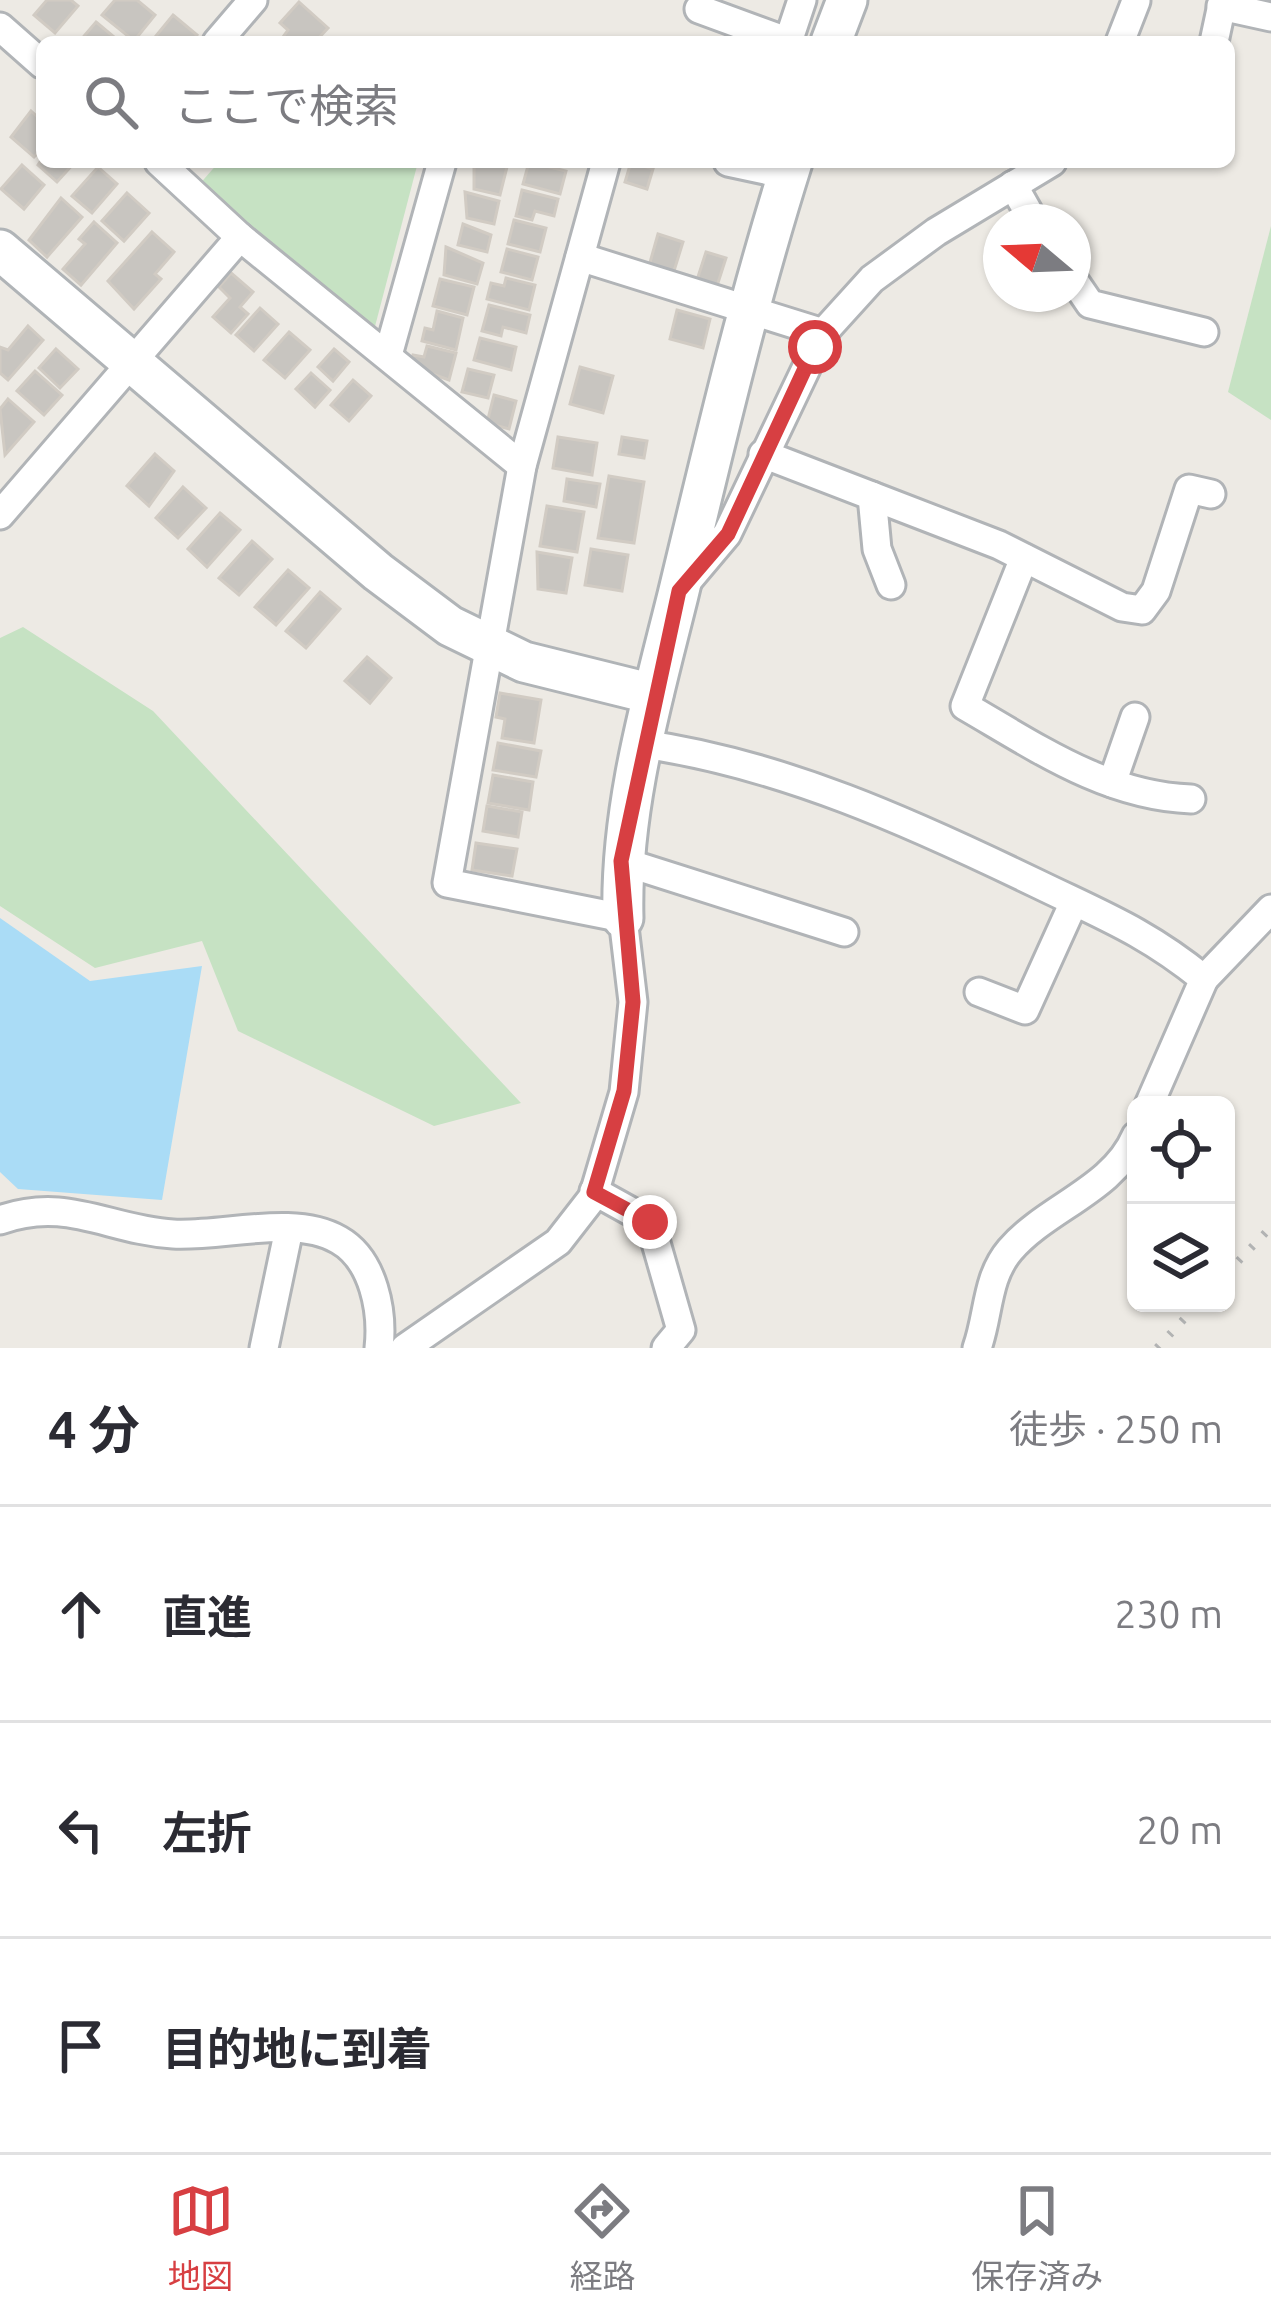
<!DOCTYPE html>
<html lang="ja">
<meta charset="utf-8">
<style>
body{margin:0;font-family:Ubuntu,"Noto Sans JP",sans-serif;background:#f7f7f7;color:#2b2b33}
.controls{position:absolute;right:36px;bottom:36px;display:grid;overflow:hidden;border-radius:18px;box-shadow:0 3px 9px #0004}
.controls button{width:108px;height:108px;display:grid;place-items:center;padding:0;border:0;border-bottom:3px solid #e1e1e2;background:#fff;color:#2b2b33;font:60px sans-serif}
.compass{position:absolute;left:983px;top:204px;width:108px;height:108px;border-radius:50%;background:#fff;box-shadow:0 3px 9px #0004;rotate:289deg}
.stop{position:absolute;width:36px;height:36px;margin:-27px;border:9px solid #d73f42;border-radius:50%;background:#fff}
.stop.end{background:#d73f42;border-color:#fff;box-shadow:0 3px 12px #0008}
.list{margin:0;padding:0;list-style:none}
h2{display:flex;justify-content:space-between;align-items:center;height:156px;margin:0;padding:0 48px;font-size:51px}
h2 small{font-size:39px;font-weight:400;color:#7c7c81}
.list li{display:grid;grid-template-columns:78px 1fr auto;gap:36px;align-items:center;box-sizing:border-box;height:216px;padding:0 48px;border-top:3px solid #e1e1e2}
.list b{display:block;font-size:45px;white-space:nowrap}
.list em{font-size:39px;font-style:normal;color:#7c7c81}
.icon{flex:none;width:66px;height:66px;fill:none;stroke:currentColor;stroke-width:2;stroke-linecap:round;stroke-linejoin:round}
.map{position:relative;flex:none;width:1271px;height:1348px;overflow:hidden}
.search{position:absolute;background:#fff;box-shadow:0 3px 9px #0004;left:36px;right:36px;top:36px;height:132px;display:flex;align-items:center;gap:30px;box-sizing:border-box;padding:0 42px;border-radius:18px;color:#7c7c81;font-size:45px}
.sheet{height:804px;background:#fff}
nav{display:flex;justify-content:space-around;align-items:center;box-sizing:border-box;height:168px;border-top:3px solid #e1e1e2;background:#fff;font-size:33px;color:#7c7c81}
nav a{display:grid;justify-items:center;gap:6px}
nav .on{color:#d73f42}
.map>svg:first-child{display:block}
.green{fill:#c6e2c3}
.water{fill:#aadcf6}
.building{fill:#c8c5c0;stroke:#d1cbc3;stroke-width:3}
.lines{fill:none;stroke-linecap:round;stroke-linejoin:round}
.street-casing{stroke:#b1b4b7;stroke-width:33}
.secondary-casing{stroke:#b0b4b7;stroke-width:45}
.street{stroke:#fff;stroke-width:27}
.secondary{stroke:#fff;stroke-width:39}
.rail{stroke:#b2b3b3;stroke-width:8;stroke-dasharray:3 15;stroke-linecap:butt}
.route{stroke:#d73f42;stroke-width:15}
</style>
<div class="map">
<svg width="1271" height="1348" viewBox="0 0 1271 1348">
<rect width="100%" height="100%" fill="#edeae4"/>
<g class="green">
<path d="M219 162H418L373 334 197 187Z"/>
<path d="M1271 226V420L1228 392Z"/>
<path d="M23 627 153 711 521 1103 434 1126 238 1031 202 941 95 968 0 906V638Z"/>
</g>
<path class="water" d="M0 918 90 981 202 966 162 1200 18 1189 0 1172Z"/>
<g class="building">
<path d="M47 0H71L78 6 55 33 34 15Z"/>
<path d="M115 0H137L155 15 134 41 102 15Z"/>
<path d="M299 2 328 28 315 42 283 37 288 30 280 23Z"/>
<path d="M173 15 197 35 191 42H151Z"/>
<path d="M96 22 114 37 110 42H79Z"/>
<path d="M31 111 42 121V149L34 157 11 137Z"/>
<path d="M42 159V162H75L57 182 38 165Z"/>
<path d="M474 162 507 167 500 195 474 189Z"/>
<path d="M529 162 566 171 560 194 523 184Z"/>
<path d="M631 162 653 169 647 189 625 182Z"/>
<path d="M22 165 44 185 24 209 1 189Z"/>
<path d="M98 167 117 184 92 213 72 196Z"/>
<path d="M522 190 558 199 554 216 535 211 532 220 516 216Z"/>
<path d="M465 192 499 201 494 224 467 218Z"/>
<path d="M127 193 149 213 124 241 102 221Z"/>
<path d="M61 198 82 217 47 257 29 240Z"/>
<path d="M514 220 546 228 540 252 508 244Z"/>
<path d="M94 222 117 243 81 285 63 269 85 244 79 239Z"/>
<path d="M463 224 491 235 487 252 458 245Z"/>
<path d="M152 232 174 252 155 274 161 279 134 309 108 281Z"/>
<path d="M658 234 683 242 673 274 649 266Z"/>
<path d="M446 247 483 263 477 284 444 275Z"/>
<path d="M507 249 538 257 532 280 501 272Z"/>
<path d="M706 252 726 258 717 286 697 280Z"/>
<path d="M231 273 253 292 240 307 248 314 231 333 213 317 230 298 219 287Z"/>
<path d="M506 278 535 285 529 310 487 299 491 283 504 286Z"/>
<path d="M440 279 474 287 467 315 433 306Z"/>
<path d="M489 305 530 315 526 333 503 327 501 336 482 331Z"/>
<path d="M260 308 278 324 254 351 236 335Z"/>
<path d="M677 310 710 319 703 348 670 339Z"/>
<path d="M437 311 463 318 456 350 422 341 425 328 433 330Z"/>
<path d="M28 326 43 340 8 380 0 373V347L8 350Z"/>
<path d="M289 332 310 350 285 378 264 360Z"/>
<path d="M480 338 516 347 511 370 474 360Z"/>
<path d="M427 346 456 353 449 380 410 366 413 355 424 357Z"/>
<path d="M56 349 78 369 60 388 39 368Z"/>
<path d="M334 349 349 362 333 381 318 367Z"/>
<path d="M580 367 613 376 603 413 570 404Z"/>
<path d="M468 369 494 375 488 398 462 392Z"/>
<path d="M35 371 62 395 44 415 17 391Z"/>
<path d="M311 373 330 390 315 407 296 389Z"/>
<path d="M353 380 371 396 349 421 331 405Z"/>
<path d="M494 395 516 401 509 429 487 423Z"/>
<path d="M8 399 34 422 5 455 0 409Z"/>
<path d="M558 437 597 443 592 475 553 468Z"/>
<path d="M622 437 647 441 644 458 619 454Z"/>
<path d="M155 454 174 471 149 506 127 486Z"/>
<path d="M609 476 644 482 634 543 598 538Z"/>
<path d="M567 479 600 484 596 507 564 501Z"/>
<path d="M183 487 206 508 178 538 156 518Z"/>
<path d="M547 506 584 512 577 552 540 546Z"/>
<path d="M220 513 240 530 207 567 188 549Z"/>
<path d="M252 541 272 559 239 595 219 578Z"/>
<path d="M591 549 628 555 622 591 585 585Z"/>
<path d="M537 552 572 558 566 593 538 589Z"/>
<path d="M288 570 309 588 276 625 255 607Z"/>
<path d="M320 592 340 609 306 648 286 631Z"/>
<path d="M367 657 391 678 370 703 345 681Z"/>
<path d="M500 693 541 700 534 743 502 738 505 719 496 717Z"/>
<path d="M498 743 541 751 536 777 493 770Z"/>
<path d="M493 775 533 782 529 810 488 803Z"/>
<path d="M487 806 522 812 518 837 483 831Z"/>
<path d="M476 843 517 849 512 876 472 870Z"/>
</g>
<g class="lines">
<defs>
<g id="street">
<path d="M1221 6 1271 17"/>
<path d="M699 9 789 42"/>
<path d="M0 27 42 64"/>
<path d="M217 42 253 0"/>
<path d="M788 42 802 0"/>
<path d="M1120 42 1136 1"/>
<path d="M1214 42 1223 0"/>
<path d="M159 162 240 237 522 466"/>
<path d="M728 162 788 175"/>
<path d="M1013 185 1034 222"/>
<path d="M580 257 823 333"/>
<path d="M1073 279 1090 304 1204 332"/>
<path d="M388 355 442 162"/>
<path d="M763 454 872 496 877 549 891 585"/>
<path d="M872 496 999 545 1122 607 1142 610 1156 591 1189 489 1211 494"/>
<path d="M0 515 240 237"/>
<path d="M1024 558 965 706C1036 747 1106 796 1191 799"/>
<path d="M684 585 727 534 823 333 872 279 936 232 1052 162"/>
<path d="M643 744C782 764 912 823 1038 884 1104 916 1146 932 1204 979L1149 1105"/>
<path d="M1112 783 1135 717"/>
<path d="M621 861 844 932"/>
<path d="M1204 979 1271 909"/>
<path d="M979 992 1025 1010 1074 902"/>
<path d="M594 1191 650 1222 681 1330 666 1348"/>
<path d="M0 1220C67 1196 108 1230 173 1234 223 1237 294 1214 339 1240 374 1260 383 1312 379 1348"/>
<path d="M264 1348 289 1229"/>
<path d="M405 1348 558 1242 593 1197 624 1092 633 1002 623 918 447 883 522 466 606 162"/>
<path d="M977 1348C989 1315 986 1278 1010 1250 1047 1207 1113 1190 1136 1136"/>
</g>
<g id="secondary">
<path d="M831 42 847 0"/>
<path d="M0 250 378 572 450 626 524 662 653 694"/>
<path d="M623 918C620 808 652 700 678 595 713 450 747 304 792 162"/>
</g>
</defs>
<use href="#street" class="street-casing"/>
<use href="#secondary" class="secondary-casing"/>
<use href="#street" class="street"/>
<use href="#secondary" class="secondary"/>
<g class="rail">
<path d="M1226 1274 1271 1227"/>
<path d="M1157 1348 1199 1303"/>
</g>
</g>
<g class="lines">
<path class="route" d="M650 1222 594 1192 624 1091 633 1002 621 861 679 591 728 534 815 347"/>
</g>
</svg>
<div class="controls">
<button><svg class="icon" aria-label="locate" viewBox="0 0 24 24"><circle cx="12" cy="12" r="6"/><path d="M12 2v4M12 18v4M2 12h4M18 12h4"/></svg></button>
<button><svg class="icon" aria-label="layers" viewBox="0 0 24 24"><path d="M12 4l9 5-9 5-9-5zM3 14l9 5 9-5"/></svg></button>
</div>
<svg class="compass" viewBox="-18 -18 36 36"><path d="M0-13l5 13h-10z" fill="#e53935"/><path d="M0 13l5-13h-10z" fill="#7c7c81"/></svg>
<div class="stop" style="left:815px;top:347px"></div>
<div class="stop end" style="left:650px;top:1222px"></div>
<div class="search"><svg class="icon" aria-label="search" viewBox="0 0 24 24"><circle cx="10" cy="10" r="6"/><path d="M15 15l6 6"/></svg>ここで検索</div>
</div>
<section class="sheet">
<h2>4 分<small>徒歩 · 250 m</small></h2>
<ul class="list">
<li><svg class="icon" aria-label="ahead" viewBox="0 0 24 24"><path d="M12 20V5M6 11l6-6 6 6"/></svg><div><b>直進</b></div><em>230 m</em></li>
<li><svg class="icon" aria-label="left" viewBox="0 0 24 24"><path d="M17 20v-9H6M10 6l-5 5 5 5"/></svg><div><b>左折</b></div><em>20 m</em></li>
<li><svg class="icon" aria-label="arrive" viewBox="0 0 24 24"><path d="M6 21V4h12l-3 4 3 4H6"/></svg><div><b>目的地に到着</b></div></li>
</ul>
</section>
<nav>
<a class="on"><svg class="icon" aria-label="map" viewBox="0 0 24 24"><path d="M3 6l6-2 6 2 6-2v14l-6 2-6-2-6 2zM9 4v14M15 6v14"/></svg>地図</a>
<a><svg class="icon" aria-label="directions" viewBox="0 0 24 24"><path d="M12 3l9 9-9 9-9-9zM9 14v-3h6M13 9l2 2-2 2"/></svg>経路</a>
<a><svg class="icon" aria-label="saved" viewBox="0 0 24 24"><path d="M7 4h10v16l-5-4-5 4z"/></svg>保存済み</a>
</nav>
